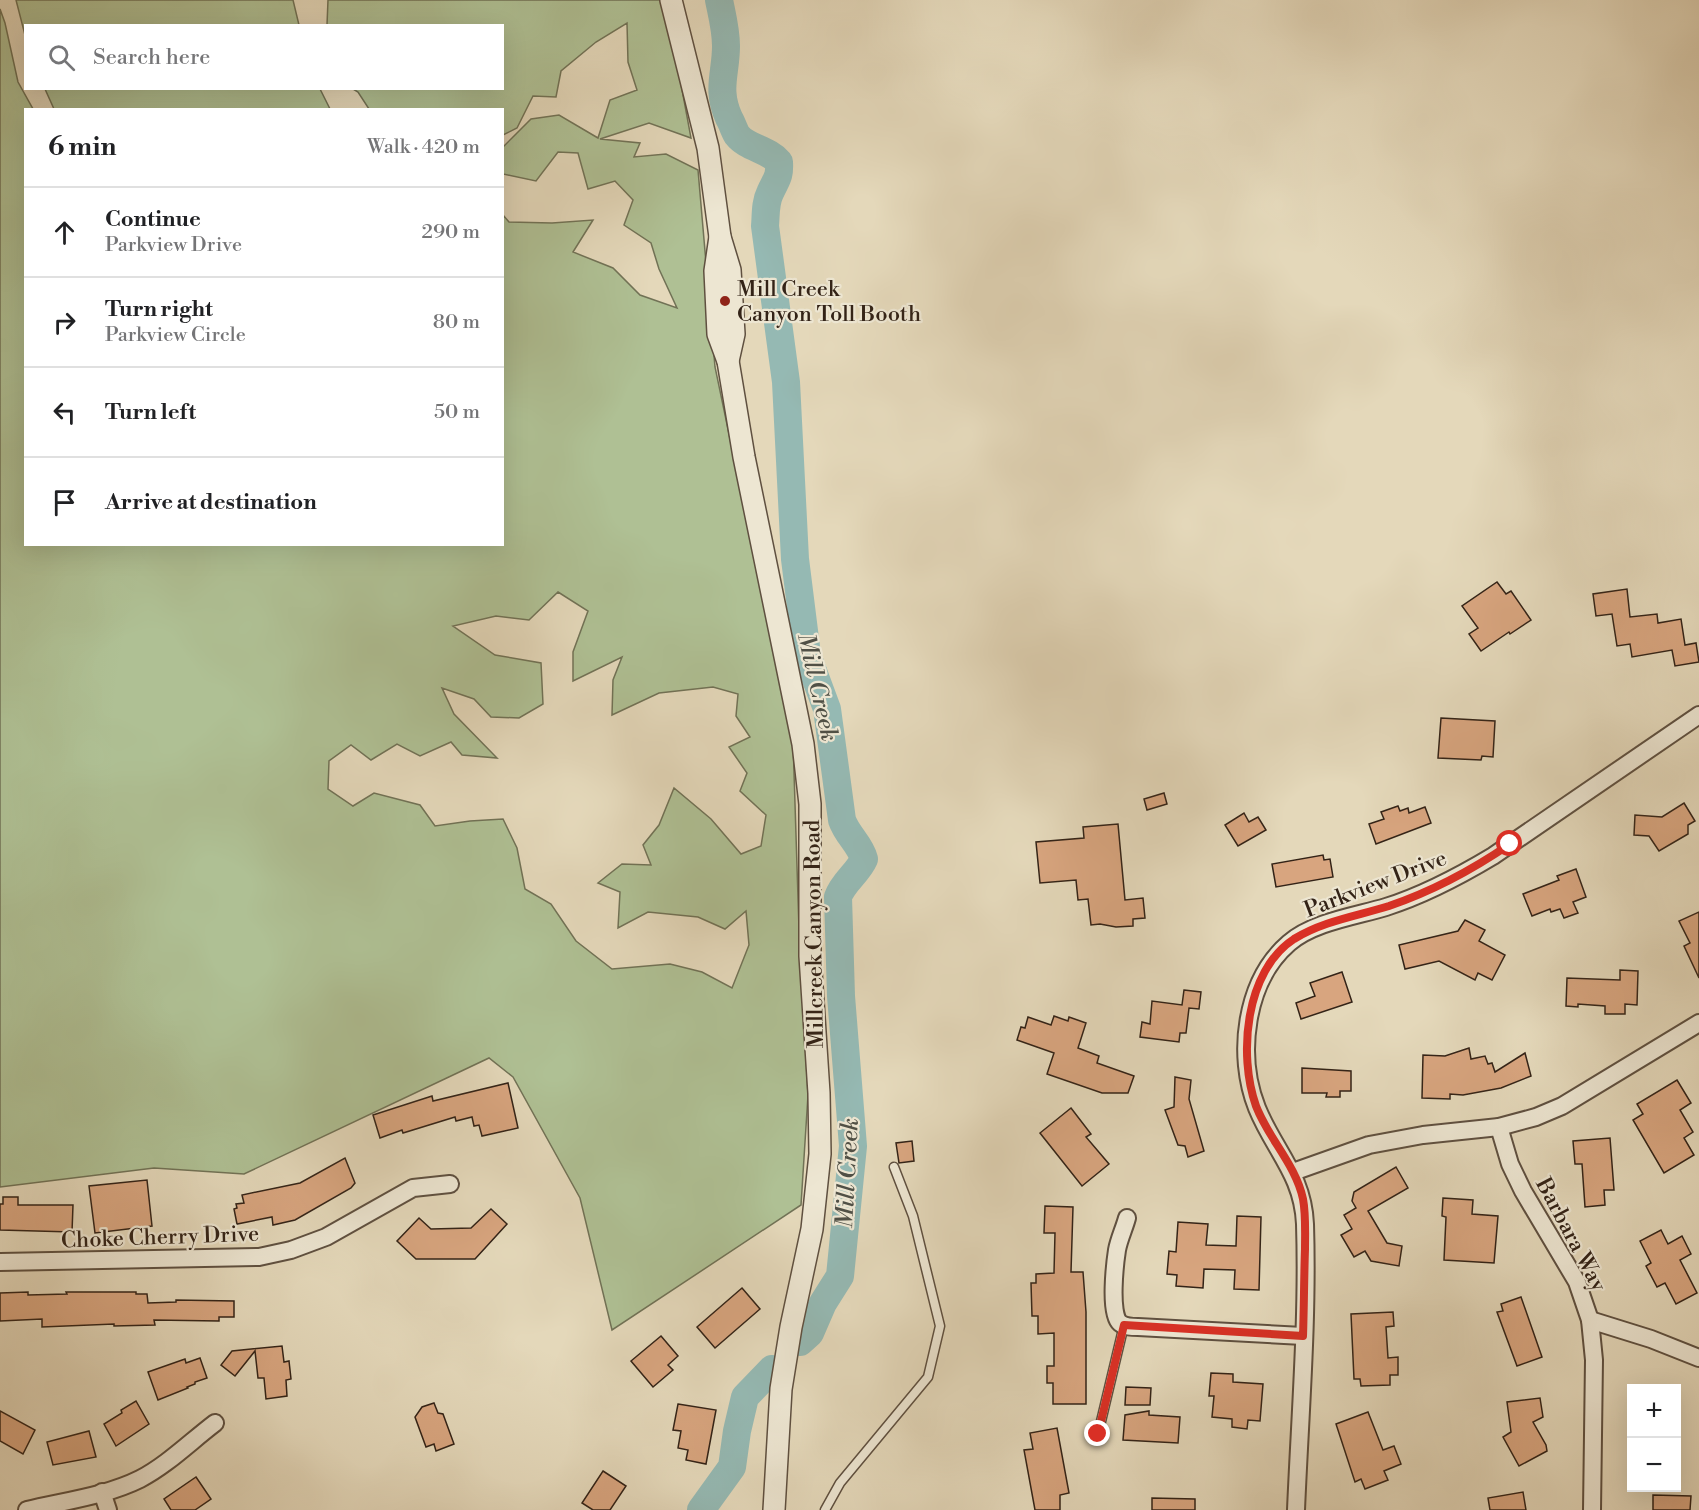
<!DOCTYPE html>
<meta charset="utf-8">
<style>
body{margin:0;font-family:"Libre Bodoni",serif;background:#f2f2f2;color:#202124}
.controls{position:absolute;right:18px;bottom:18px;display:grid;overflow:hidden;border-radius:0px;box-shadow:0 6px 24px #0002}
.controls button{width:54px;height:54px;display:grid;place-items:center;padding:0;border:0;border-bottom:2px solid #e0e0e0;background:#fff;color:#202124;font:30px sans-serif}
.stop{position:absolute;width:18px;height:18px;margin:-14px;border:4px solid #d93025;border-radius:50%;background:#fff}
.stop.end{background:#d93025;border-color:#fff;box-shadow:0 2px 6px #0008}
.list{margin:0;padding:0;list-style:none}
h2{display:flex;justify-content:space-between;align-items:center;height:78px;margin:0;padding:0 24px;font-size:26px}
h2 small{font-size:20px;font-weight:400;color:#757577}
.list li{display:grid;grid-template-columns:39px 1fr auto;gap:18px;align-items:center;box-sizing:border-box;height:90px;padding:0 24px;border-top:2px solid #e0e0e0}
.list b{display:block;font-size:22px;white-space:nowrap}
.list p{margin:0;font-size:20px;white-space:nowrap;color:#757577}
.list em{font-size:20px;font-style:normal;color:#757577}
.icon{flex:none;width:33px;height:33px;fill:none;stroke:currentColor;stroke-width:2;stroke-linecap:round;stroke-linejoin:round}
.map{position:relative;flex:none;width:1699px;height:1510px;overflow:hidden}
.search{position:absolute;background:#fff;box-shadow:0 6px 24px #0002;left:24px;top:24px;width:480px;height:66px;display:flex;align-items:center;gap:15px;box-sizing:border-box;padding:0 21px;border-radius:0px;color:#757577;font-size:22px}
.panel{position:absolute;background:#fff;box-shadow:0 6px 24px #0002;left:24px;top:108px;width:480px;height:438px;border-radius:0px}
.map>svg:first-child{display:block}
.green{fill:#afc094;stroke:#717256;stroke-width:1.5;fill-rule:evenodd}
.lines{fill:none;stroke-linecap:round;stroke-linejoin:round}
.river{stroke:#95b9b3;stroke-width:28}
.building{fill:#d8a57f;stroke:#332317;stroke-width:1.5}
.service-casing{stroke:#5f5040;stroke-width:11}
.minor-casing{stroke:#5f5040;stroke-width:20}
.tertiary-casing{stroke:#5f5040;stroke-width:24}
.service{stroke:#ede6d2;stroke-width:8}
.minor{stroke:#ede6d2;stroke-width:16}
.tertiary{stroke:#ede6d2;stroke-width:21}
.route{stroke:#d93025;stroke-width:8}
.poi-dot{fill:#8f2418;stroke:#ede6d2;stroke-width:2}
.labels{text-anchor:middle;stroke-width:4.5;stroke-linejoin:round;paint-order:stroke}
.poi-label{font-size:22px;fill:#332317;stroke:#ede6d2;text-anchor:start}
.street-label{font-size:22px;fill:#332317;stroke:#ede6d2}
.water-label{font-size:24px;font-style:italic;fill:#505046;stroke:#ede6d2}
</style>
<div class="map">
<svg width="1699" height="1510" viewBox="0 0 1699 1510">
<rect width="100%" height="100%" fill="#e4d8ba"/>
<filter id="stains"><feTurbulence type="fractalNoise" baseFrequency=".00333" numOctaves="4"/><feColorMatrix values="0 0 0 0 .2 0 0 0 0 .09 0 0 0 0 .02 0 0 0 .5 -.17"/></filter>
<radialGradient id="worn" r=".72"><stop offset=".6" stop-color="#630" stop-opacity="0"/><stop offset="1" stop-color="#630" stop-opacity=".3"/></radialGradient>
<g class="green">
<path d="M16 0H293L299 25 26 26 25 35Z"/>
<path d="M328 0H661L676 57 691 138 649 123 600 139 640 143 634 157 666 154 698 170 715 367 793 741 799 929 808 1095 801 1205 612 1330 580 1198 513 1077 489 1058 244 1174 154 1168 0 1187V9L5 23 18 82 33 109 26 110V544H502L503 215 509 222 552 223 593 220 573 252 613 268 640 295 677 308 659 269 651 243 624 225 633 200 615 181 588 189 578 153 558 152 536 181 503 174V147L531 119 559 115 598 138 610 100 637 90 628 62 627 23 596 42 561 71 556 97 533 96 517 128 503 135 502 110 369 109 358 92 353 89 502 88V26L327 25ZM558 592 588 611 573 652V681L622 657 613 680 612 715 659 693 713 687 738 694 736 716 750 737 729 747 747 773 740 791 766 815 761 846 741 854 711 819 674 788 659 825 643 845 651 865 622 864 598 883 620 892 618 928 648 912 698 917 725 929 746 911 749 945 732 988 702 972 670 964 612 969 576 941 551 904 525 889 517 848 503 819 470 821 435 826 420 805 374 793 353 806 328 789 329 761 351 745 371 760 397 744 420 756 451 742 462 755 497 758 454 714 442 688 474 699 491 717 519 718 543 704 541 663 495 655 453 626 496 616 529 620Z"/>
<path d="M45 89H320L330 109H54Z"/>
</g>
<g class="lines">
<g class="river">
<path d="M719 0C722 15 726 30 726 46 726 74 716 89 729 118 732 123 734 130 737 135 747 148 768 149 779 162 780 178 776 179 770 193 765 203 766 215 765 226L786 382 795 559 807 655 827 709 842 820C847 835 860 844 864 859 858 873 843 882 838 897L841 996 853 1146 840 1276 823 1303 810 1333 800 1342"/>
<path d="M701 1510 732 1467 737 1431 745 1397 772 1369"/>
</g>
</g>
<g class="building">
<path d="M1497 582 1506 594 1511 591 1531 620 1510 634 1509 632 1481 651 1469 634 1478 628 1462 606Z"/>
<path d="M1627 589 1630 617 1657 614 1658 623 1681 619 1685 645 1696 643 1699 662 1675 666 1672 650 1632 657 1630 644 1617 646 1612 614 1596 616 1593 594Z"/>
<path d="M1441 718 1495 721 1493 757 1482 756 1481 760 1438 758Z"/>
<path d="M1164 793 1167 804 1147 810 1144 799Z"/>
<path d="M1684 803 1695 821 1688 825V834L1659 851 1649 836 1634 835 1635 815 1662 817Z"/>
<path d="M1398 806 1400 811 1408 808 1409 813 1425 807 1431 823 1376 844 1369 824 1384 819 1381 812Z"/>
<path d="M1244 813 1249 822 1258 817 1266 830 1238 846 1225 825Z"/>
<path d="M1118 824 1125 900 1143 898 1145 918 1133 919V926L1116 927 1100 924 1091 925 1088 899 1078 900 1076 880 1040 883 1036 842 1084 838 1083 827Z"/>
<path d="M1323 855 1324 860 1330 859 1333 877 1276 887 1272 864Z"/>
<path d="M1576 869 1586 897 1573 902 1578 913 1564 918 1560 909 1551 912 1550 909 1532 916 1523 894 1559 880 1557 876Z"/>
<path d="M1699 912V978L1684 946 1690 943 1679 921Z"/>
<path d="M1465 920 1485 930 1479 941 1505 955 1492 980 1478 973 1475 980 1439 961 1405 969 1399 945 1458 931Z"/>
<path d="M1620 970 1638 971 1637 1005 1625 1004V1014H1605V1006L1578 1004V1007L1566 1006 1567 978 1620 980Z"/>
<path d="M1342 972 1352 1002 1301 1019 1296 1003 1315 996 1310 983Z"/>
<path d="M1184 990 1201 992 1199 1009 1189 1008 1186 1033H1180L1179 1042 1140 1037 1142 1022 1150 1024 1152 1001 1182 1005Z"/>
<path d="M1054 1016 1068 1021 1069 1017 1086 1023 1078 1048 1099 1056 1097 1063 1134 1076 1128 1093H1102L1047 1074 1054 1053 1017 1040 1021 1027 1025 1028 1028 1017 1051 1025Z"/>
<path d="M1469 1048 1471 1059 1485 1056 1488 1064 1492 1063 1495 1072 1525 1053 1531 1076 1501 1088 1463 1095 1450 1094V1099L1422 1098 1423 1055 1445 1056Z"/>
<path d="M1302 1068 1351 1071V1091H1340V1097H1326L1327 1093H1302Z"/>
<path d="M1175 1077 1191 1080 1189 1099 1204 1151 1188 1157 1185 1146 1178 1145 1165 1110 1174 1107Z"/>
<path d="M1677 1080 1691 1103 1680 1110 1693 1132 1684 1138 1694 1155 1664 1173 1633 1120 1643 1114 1637 1104Z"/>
<path d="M508 1083 518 1128 482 1136 479 1125 474 1126 472 1117 456 1121 455 1117 403 1133 402 1130 380 1138 373 1115 432 1096 433 1101Z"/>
<path d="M1071 1108 1091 1134 1086 1137 1109 1164 1082 1186 1040 1133Z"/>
<path d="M1610 1138 1614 1190H1604L1605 1205 1585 1207 1582 1164H1575L1573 1141Z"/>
<path d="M912 1141 914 1161 899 1163 896 1143Z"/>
<path d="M345 1158 355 1183 351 1188 295 1220 273 1225 272 1217 237 1224 234 1209 237 1208 236 1204 244 1203 242 1195 300 1183Z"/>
<path d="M1396 1167 1408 1188 1368 1211 1387 1243 1402 1246 1399 1266 1371 1261 1365 1251 1354 1257 1341 1235 1352 1229 1344 1215 1356 1208 1352 1201 1354 1192Z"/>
<path d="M147 1180 152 1226 95 1233 89 1186Z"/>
<path d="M3 1197H18V1205H73L72 1232 0 1230V1204H3Z"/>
<path d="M1443 1198 1473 1200 1472 1214 1498 1216 1494 1263 1444 1260 1446 1217 1442 1216Z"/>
<path d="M1045 1206 1073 1207 1071 1272H1083L1086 1312V1404H1053V1383H1047V1366H1054V1333L1038 1334V1316H1032L1031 1283H1036V1274L1054 1273 1055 1233H1044Z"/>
<path d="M491 1209 507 1224 475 1259H416L397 1241 419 1218 431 1229 471 1228Z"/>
<path d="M1237 1216 1261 1217 1259 1290 1234 1289 1235 1270 1204 1269 1203 1288 1176 1286 1177 1275 1167 1274 1169 1251 1176 1252 1178 1222 1208 1224 1206 1245 1236 1246Z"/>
<path d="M1661 1230 1668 1244 1682 1236 1691 1254 1680 1260 1697 1293 1676 1304 1665 1283 1657 1287 1646 1266 1651 1263 1640 1241Z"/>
<path d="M742 1288 760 1309 715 1348 697 1327Z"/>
<path d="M28 1292V1295L67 1294 66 1292H136V1294H147L148 1303 176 1302V1300L234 1301V1317H219V1321L154 1320 155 1325 114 1326V1324L42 1327V1319L0 1321V1293Z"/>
<path d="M1521 1297 1542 1357 1517 1366 1497 1312 1503 1311 1501 1304Z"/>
<path d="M1393 1312 1394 1326 1386 1327 1388 1358 1398 1357V1375H1390V1385L1361 1386 1360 1379H1354L1351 1314Z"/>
<path d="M661 1336 678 1356 668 1365 673 1370 653 1387 631 1361Z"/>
<path d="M282 1346 284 1362 289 1361 291 1379 286 1380 287 1396 266 1399 264 1378H258L255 1351 235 1376 221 1365 232 1351Z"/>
<path d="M200 1358 207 1378 195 1382V1384L187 1387 188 1388 158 1400 148 1372 185 1359 186 1363Z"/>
<path d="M1211 1373 1233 1374V1382L1263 1384 1260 1421 1248 1420 1247 1429 1232 1427V1419L1212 1417 1214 1396H1209Z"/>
<path d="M1126 1387 1151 1388 1150 1405H1125Z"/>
<path d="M1540 1398 1543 1417 1533 1422 1546 1445 1547 1451 1519 1466 1503 1437 1511 1432 1507 1402Z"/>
<path d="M136 1401 149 1424 116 1446 104 1424 122 1413 121 1410Z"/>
<path d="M434 1403 438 1413 443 1414 454 1444 436 1451 434 1444 426 1447 415 1417 422 1407Z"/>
<path d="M678 1404 716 1410 706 1464 686 1460 688 1450 678 1448 681 1431 673 1430Z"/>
<path d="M0 1411 35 1430 23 1454 0 1441Z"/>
<path d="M1149 1411V1415L1180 1417 1178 1443 1123 1440 1125 1415Z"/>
<path d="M1368 1412 1383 1450 1394 1446 1401 1464 1384 1471 1388 1480 1365 1489 1361 1479 1355 1482 1336 1424Z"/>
<path d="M1057 1428 1069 1493 1060 1495V1510H1035L1024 1450 1033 1449 1030 1433Z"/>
<path d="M89 1431 96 1457 53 1465 47 1442Z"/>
<path d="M603 1471 626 1486 610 1510H593L582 1503Z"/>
<path d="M196 1477 211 1499 195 1510H171L164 1499Z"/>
<path d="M1523 1492 1526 1510H1490L1488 1498Z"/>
<path d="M1653 1495 1691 1496 1690 1510H1653Z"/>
<path d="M1152 1498 1195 1499V1510H1152Z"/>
</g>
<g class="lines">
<defs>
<g id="service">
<path d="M1098 1434 1124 1325"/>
<path d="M825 1510 840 1483 928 1377 940 1326 913 1216 894 1167"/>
</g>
<g id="minor">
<path d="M1499 1127 1510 1164 1523 1191 1577 1282 1590 1320 1594 1360 1592 1510"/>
<path d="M1293 1172 1369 1145 1423 1135 1499 1127 1536 1117 1562 1106 1699 1023"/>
<path d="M1127 1218C1124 1229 1119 1239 1117 1250 1115 1263 1109 1314 1120 1323 1125 1327 1132 1327 1138 1327L1303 1336"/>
<path d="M0 1262 259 1257 291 1250 326 1237 413 1188 450 1184"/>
<path d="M1590 1320 1651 1339 1699 1358"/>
<path d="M102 1492 108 1510"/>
<path d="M27 1510C64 1501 106 1496 140 1479 167 1465 190 1442 215 1423"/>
<path d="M1296 1510C1300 1415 1308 1319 1305 1224 1303 1175 1274 1150 1257 1108 1236 1055 1245 981 1289 943 1313 922 1356 916 1386 907 1424 895 1458 877 1493 856L1699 715"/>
</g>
<g id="tertiary">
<path d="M671 0 708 148 720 237 730 270 734 334 728 361"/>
<path d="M720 237 715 271 718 334 728 361 744 457 803 744 810 804V956L819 1093 820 1154 812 1229 791 1327 781 1389 774 1510"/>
</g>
</defs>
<use href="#service" class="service-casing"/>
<use href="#minor" class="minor-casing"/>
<use href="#tertiary" class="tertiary-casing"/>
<use href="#service" class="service"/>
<use href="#minor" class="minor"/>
<use href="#tertiary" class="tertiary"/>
</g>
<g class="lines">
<path class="route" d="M1098 1434 1124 1325 1303 1336C1304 1307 1304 1278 1305 1249 1305 1233 1306 1215 1303 1199 1296 1165 1268 1138 1256 1106 1238 1055 1245 971 1294 939 1323 921 1357 916 1389 906 1433 891 1472 870 1510 844"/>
</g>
<circle class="poi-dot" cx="725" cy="301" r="6"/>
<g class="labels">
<g class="poi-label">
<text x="737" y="296">Mill Creek<tspan x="737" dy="25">Canyon Toll Booth</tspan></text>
</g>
<g class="street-label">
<text transform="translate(1375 883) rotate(-21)" y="8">Parkview Drive</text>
<text transform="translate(813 934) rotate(-91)" y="8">Millcreek Canyon Road</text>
<text transform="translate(1572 1234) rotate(62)" y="8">Barbara Way</text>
<text transform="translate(160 1236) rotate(-2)" y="8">Choke Cherry Drive</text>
</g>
<g class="water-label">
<text transform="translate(818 687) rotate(77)" y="8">Mill Creek</text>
<text transform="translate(847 1173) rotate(-87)" y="8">Mill Creek</text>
</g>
</g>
<rect width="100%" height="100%" filter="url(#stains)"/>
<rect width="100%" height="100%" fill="url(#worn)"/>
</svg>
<div class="controls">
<button>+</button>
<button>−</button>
</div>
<div class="stop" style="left:1510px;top:844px"></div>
<div class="stop end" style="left:1098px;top:1434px"></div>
<div class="search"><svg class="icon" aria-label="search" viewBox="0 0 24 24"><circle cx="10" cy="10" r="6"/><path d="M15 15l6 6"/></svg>Search here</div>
<section class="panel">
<h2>6 min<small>Walk · 420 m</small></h2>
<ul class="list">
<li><svg class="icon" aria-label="ahead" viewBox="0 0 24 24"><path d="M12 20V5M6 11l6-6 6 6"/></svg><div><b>Continue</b><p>Parkview Drive</p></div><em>290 m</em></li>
<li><svg class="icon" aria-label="right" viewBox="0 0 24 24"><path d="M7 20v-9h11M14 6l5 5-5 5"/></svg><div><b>Turn right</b><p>Parkview Circle</p></div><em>80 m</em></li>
<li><svg class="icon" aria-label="left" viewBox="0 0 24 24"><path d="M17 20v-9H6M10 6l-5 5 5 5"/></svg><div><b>Turn left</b></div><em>50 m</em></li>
<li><svg class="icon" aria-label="arrive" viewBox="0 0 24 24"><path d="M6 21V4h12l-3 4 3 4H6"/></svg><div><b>Arrive at destination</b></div></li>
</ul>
</section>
</div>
